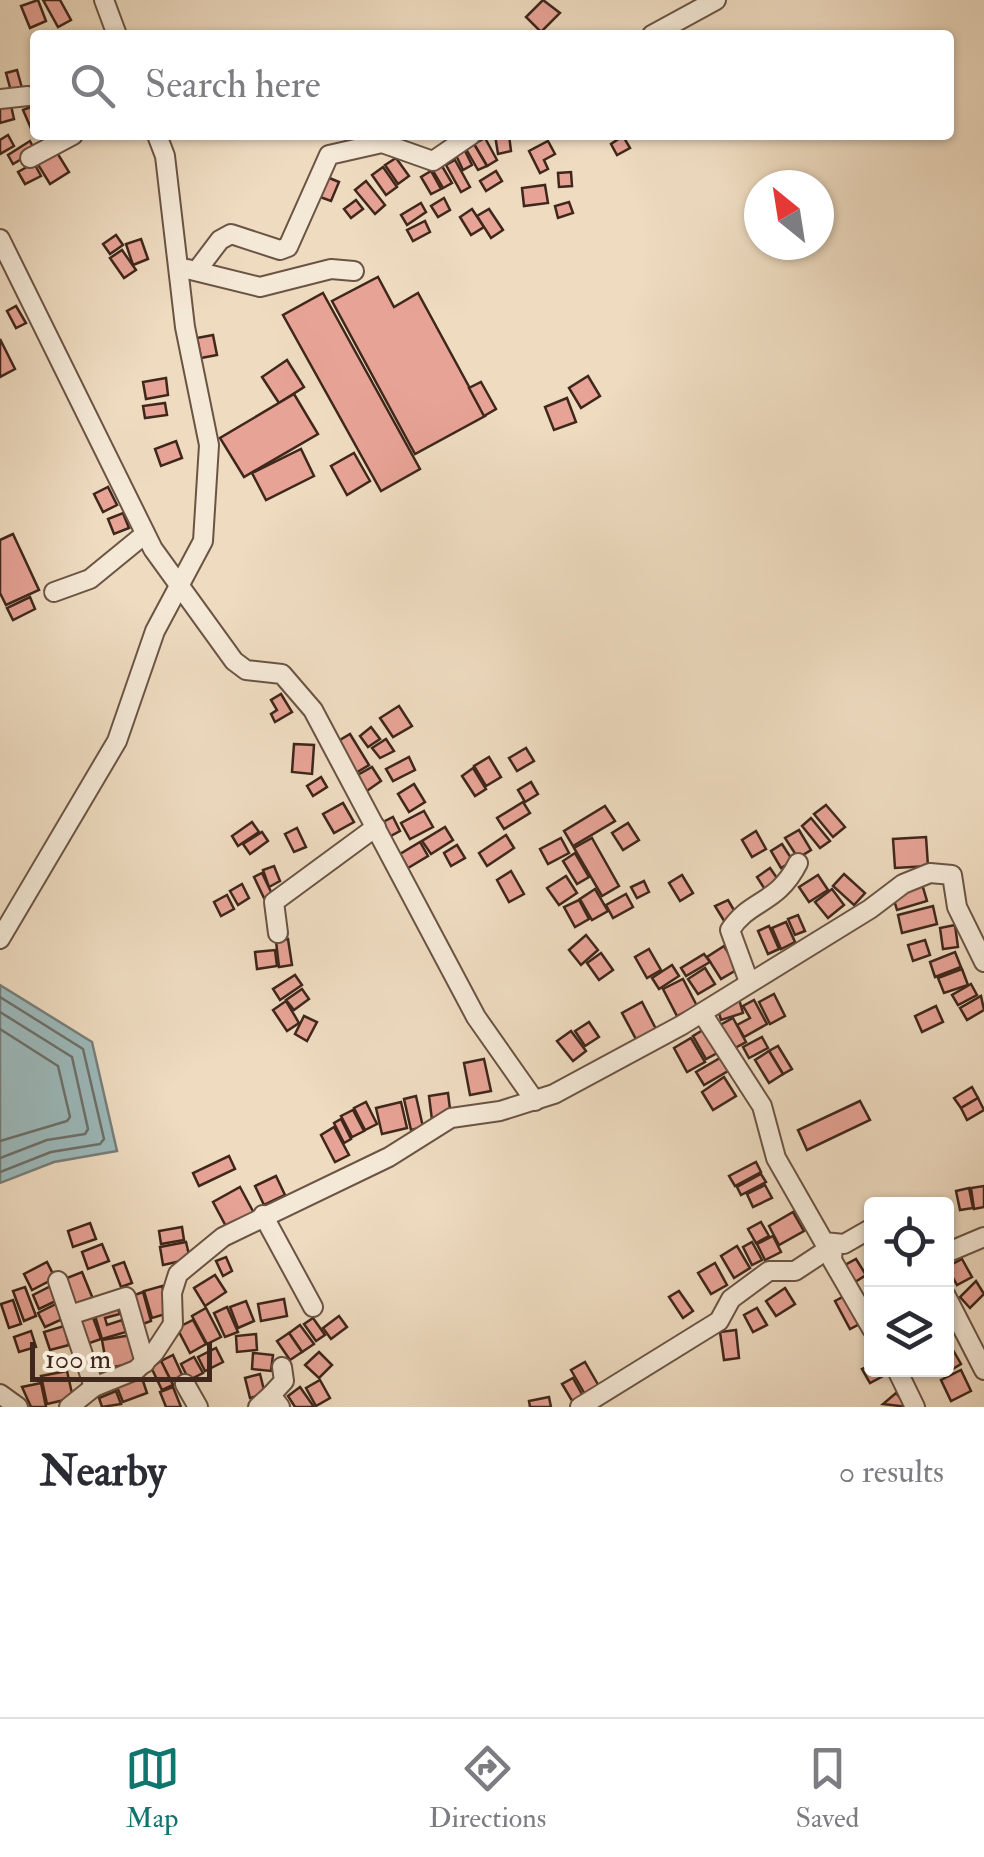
<!DOCTYPE html>
<style>
body{margin:0;font-family:"IM FELL Double Pica",serif;background:#f7f7f7;color:#2b2b33}
.controls{position:absolute;right:30px;bottom:30px;display:grid;overflow:hidden;border-radius:10px;box-shadow:0 2px 8px #0004}
.controls button{width:90px;height:90px;display:grid;place-items:center;padding:0;border:0;border-bottom:2px solid #e1e1e2;background:#fff;color:#2b2b33;font:50px sans-serif}
.compass{position:absolute;left:744px;top:170px;width:90px;height:90px;border-radius:50%;background:#fff;box-shadow:0 2px 8px #0004;rotate:330deg}
.scale{position:absolute;left:30px;bottom:25px;width:182px;box-sizing:border-box;padding-left:10px;border:5px solid #3f271b;border-top:0;font-size:28px;line-height:35px;white-space:nowrap;color:#3f271b;-webkit-text-stroke:8px #f4e8d6;paint-order:stroke}
.list{margin:0;padding:0;list-style:none}
h2{display:flex;justify-content:space-between;align-items:center;height:130px;margin:0;padding:0 40px;font-size:42px}
h2 small{font-size:32px;font-weight:400;color:#7c7c81}
.icon{flex:none;width:55px;height:55px;fill:none;stroke:currentColor;stroke-width:2;stroke-linecap:round;stroke-linejoin:round}
.map{position:relative;flex:none;width:984px;height:1407px;overflow:hidden}
.search{position:absolute;background:#fff;box-shadow:0 2px 8px #0004;left:30px;right:30px;top:30px;height:110px;display:flex;align-items:center;gap:25px;box-sizing:border-box;padding:0 35px;border-radius:10px;color:#7c7c81;font-size:38px}
.sheet{height:310px;background:#fff}
nav{display:flex;justify-content:space-around;align-items:center;box-sizing:border-box;height:140px;border-top:2px solid #e1e1e2;background:#fff;font-size:28px;color:#7c7c81}
nav a{display:grid;justify-items:center;gap:5px}
nav .on{color:#0f766e}
.map>svg:first-child{display:block}
.water{fill:#9cb9ba;stroke:#777f7a;stroke-width:2.5}
.lines{fill:none;stroke-linecap:round;stroke-linejoin:round}
.shore{stroke:#6e706a;stroke-width:2.5}
.building{fill:#e7a396;stroke:#3f271b;stroke-width:2.5}
.minor-casing{stroke:#6b5444;stroke-width:22}
.minor{stroke:#f4e8d6;stroke-width:18}
</style>
<div class="map">
<svg width="984" height="1407" viewBox="0 0 984 1407">
<rect width="100%" height="100%" fill="#eedbc0"/>
<filter id="stains"><feTurbulence type="fractalNoise" baseFrequency=".002" numOctaves="4"/><feColorMatrix values="0 0 0 0 .2 0 0 0 0 .09 0 0 0 0 .02 0 0 0 .5 -.17"/></filter>
<radialGradient id="worn" r=".72"><stop offset=".6" stop-color="#630" stop-opacity="0"/><stop offset="1" stop-color="#630" stop-opacity=".3"/></radialGradient>
<path class="water" d="M0 985 92 1042 117 1151 54 1162 0 1183Z"/>
<g class="lines">
<g class="shore">
<path d="M0 997 83 1049 104 1139 100 1144 51 1152 0 1172"/>
<path d="M0 1012 72 1057 88 1129 85 1134 47 1140 0 1158"/>
<path d="M0 1029 58 1066 70 1117 67 1121 0 1141"/>
</g>
</g>
<g class="building">
<path d="M38 0 46 21 30 28 21 6Z"/>
<path d="M43 0H60L71 20 58 27Z"/>
<path d="M543 0 560 13 541 32 526 17Z"/>
<path d="M17 70 22 88 11 91 6 73Z"/>
<path d="M10 101 14 119 0 123V103Z"/>
<path d="M33 106 35 132 33 133 23 110Z"/>
<path d="M8 135 14 146 0 154V140Z"/>
<path d="M495 135H509L511 151 498 154Z"/>
<path d="M623 136 630 148 617 155 611 144Z"/>
<path d="M485 138 497 160 487 166 474 144Z"/>
<path d="M30 141 35 151 13 164 8 155Z"/>
<path d="M548 141 555 154 544 160 548 169 540 173 529 151Z"/>
<path d="M474 144 487 166 478 170 466 149Z"/>
<path d="M464 149 472 165 463 170 455 153Z"/>
<path d="M56 151 69 172 50 184 37 163Z"/>
<path d="M396 158 409 176 398 184 385 165Z"/>
<path d="M455 160 470 187 461 192 446 165Z"/>
<path d="M34 163 41 176 25 184 18 172Z"/>
<path d="M442 166 452 183 443 188 433 171Z"/>
<path d="M383 167 397 187 386 195 372 175Z"/>
<path d="M431 171 441 189 431 194 421 177Z"/>
<path d="M496 171 502 181 486 191 480 181Z"/>
<path d="M571 172 572 186 559 187 558 173Z"/>
<path d="M327 177 339 182 331 201 320 197Z"/>
<path d="M366 181 385 205 375 214 355 190Z"/>
<path d="M545 185 548 203 524 206 522 188Z"/>
<path d="M444 198 450 210 438 217 431 206Z"/>
<path d="M356 200 363 209 351 218 344 209Z"/>
<path d="M569 202 573 213 558 218 555 206Z"/>
<path d="M421 203 426 212 407 225 401 215Z"/>
<path d="M472 209 484 227 471 235 460 217Z"/>
<path d="M489 209 503 230 491 238 477 216Z"/>
<path d="M425 221 430 232 413 241 407 230Z"/>
<path d="M116 235 123 245 110 254 103 244Z"/>
<path d="M141 239 148 259 133 265 126 244Z"/>
<path d="M122 250 136 270 124 278 110 258Z"/>
<path d="M378 277 394 307 418 293 485 416 415 454 332 301Z"/>
<path d="M323 293 420 469 381 491 283 315Z"/>
<path d="M16 306 26 323 16 328 7 311Z"/>
<path d="M213 335 217 355 201 358 197 338Z"/>
<path d="M0 339 15 369 0 377Z"/>
<path d="M287 360 304 387 279 403 262 377Z"/>
<path d="M588 376 600 396 581 408 569 388Z"/>
<path d="M166 378 168 395 146 399 143 382Z"/>
<path d="M481 382 496 409 484 416 469 388Z"/>
<path d="M294 394 318 434 244 477 220 438Z"/>
<path d="M567 398 576 422 554 430 545 407Z"/>
<path d="M165 403 167 415 145 418 143 406Z"/>
<path d="M176 441 182 458 161 466 155 449Z"/>
<path d="M301 449 314 476 266 500 252 473Z"/>
<path d="M354 453 370 481 347 495 331 466Z"/>
<path d="M108 487 117 505 103 512 94 494Z"/>
<path d="M123 513 129 528 114 534 108 519Z"/>
<path d="M13 534 39 590 6 605 0 593V540Z"/>
<path d="M30 597 35 609 13 620 7 608Z"/>
<path d="M281 694 292 712 275 722 271 714 277 710 271 700Z"/>
<path d="M399 706 412 726 393 737 380 718Z"/>
<path d="M371 727 380 739 368 747 360 736Z"/>
<path d="M350 734 369 765 354 774 335 743Z"/>
<path d="M386 739 394 751 380 758 372 748Z"/>
<path d="M294 744 314 745 312 774 292 772Z"/>
<path d="M526 748 534 761 517 771 509 758Z"/>
<path d="M409 757 415 770 393 781 386 769Z"/>
<path d="M489 757 501 777 486 786 474 766Z"/>
<path d="M372 767 381 781 364 793 354 777Z"/>
<path d="M473 768 486 789 475 796 462 776Z"/>
<path d="M321 777 327 787 313 796 307 786Z"/>
<path d="M531 782 538 794 525 802 518 790Z"/>
<path d="M414 784 425 802 409 812 398 794Z"/>
<path d="M523 802 530 813 504 829 497 818Z"/>
<path d="M343 803 354 822 334 833 323 814Z"/>
<path d="M826 805 845 827 833 837 814 814Z"/>
<path d="M605 806 615 821 573 846 564 831Z"/>
<path d="M424 811 433 827 410 839 401 823Z"/>
<path d="M393 817 400 831 385 839 377 825Z"/>
<path d="M811 818 830 841 820 848 802 826Z"/>
<path d="M252 822 259 832 238 846 232 836Z"/>
<path d="M628 823 639 840 623 850 612 833Z"/>
<path d="M445 827 453 840 431 854 422 841Z"/>
<path d="M297 828 306 847 294 852 285 834Z"/>
<path d="M799 830 811 850 798 858 785 838Z"/>
<path d="M756 831 766 849 752 857 742 840Z"/>
<path d="M262 832 268 841 250 854 243 844Z"/>
<path d="M506 835 514 848 487 866 479 853Z"/>
<path d="M926 837 928 866 895 868 893 839Z"/>
<path d="M561 838 569 853 548 864 540 849Z"/>
<path d="M592 838 619 886 602 896 574 848Z"/>
<path d="M420 842 428 856 408 868 400 854Z"/>
<path d="M782 844 793 861 781 868 771 851Z"/>
<path d="M457 845 465 858 451 866 444 853Z"/>
<path d="M575 853 589 877 577 884 563 861Z"/>
<path d="M274 866 280 881 269 887 263 870Z"/>
<path d="M770 868 779 881 766 891 757 877Z"/>
<path d="M511 871 524 894 509 902 497 880Z"/>
<path d="M262 873 272 894 264 898 254 877Z"/>
<path d="M844 874 865 893 854 905 833 886Z"/>
<path d="M682 875 693 893 680 901 669 883Z"/>
<path d="M818 875 828 890 809 902 799 887Z"/>
<path d="M566 876 577 893 559 905 547 888Z"/>
<path d="M644 881 649 892 637 898 631 887Z"/>
<path d="M242 884 249 898 238 905 230 891Z"/>
<path d="M922 884 927 901 897 910 892 893Z"/>
<path d="M595 889 608 911 592 920 580 899Z"/>
<path d="M832 889 844 905 828 918 815 902Z"/>
<path d="M626 894 633 907 613 918 606 905Z"/>
<path d="M227 895 234 909 221 916 214 902Z"/>
<path d="M579 900 589 919 575 927 564 907Z"/>
<path d="M728 900 738 917 726 924 715 906Z"/>
<path d="M933 906 937 924 902 933 898 915Z"/>
<path d="M798 915 805 931 795 935 788 919Z"/>
<path d="M786 922 795 942 781 949 772 928Z"/>
<path d="M955 925 958 947 943 949 940 928Z"/>
<path d="M769 926 779 949 768 954 758 931Z"/>
<path d="M586 935 598 950 581 965 569 950Z"/>
<path d="M288 939 292 965 279 967 276 941Z"/>
<path d="M925 940 930 955 913 961 908 945Z"/>
<path d="M724 946 738 969 721 979 707 957Z"/>
<path d="M649 949 661 970 647 978 635 957Z"/>
<path d="M275 950 277 966 257 969 255 952Z"/>
<path d="M955 952 961 967 935 977 930 962Z"/>
<path d="M601 953 613 970 599 980 587 963Z"/>
<path d="M704 954 710 962 686 976 681 968Z"/>
<path d="M672 965 679 976 659 989 652 978Z"/>
<path d="M705 968 715 984 698 994 688 979Z"/>
<path d="M962 969 968 985 944 993 938 978Z"/>
<path d="M295 975 302 985 280 1000 273 989Z"/>
<path d="M683 979 697 1006 677 1016 663 989Z"/>
<path d="M971 984 977 995 958 1005 952 995Z"/>
<path d="M302 989 309 999 294 1010 286 1000Z"/>
<path d="M774 994 785 1016 770 1024 759 1002Z"/>
<path d="M981 996 984 1010 967 1020 960 1008Z"/>
<path d="M739 999 743 1013 721 1020 717 1006Z"/>
<path d="M754 1000 767 1024 744 1037 737 1025 750 1018 743 1006Z"/>
<path d="M286 1001 299 1023 287 1031 273 1010Z"/>
<path d="M642 1002 657 1031 637 1041 622 1013Z"/>
<path d="M936 1006 943 1022 922 1032 915 1016Z"/>
<path d="M304 1016 317 1022 307 1041 295 1034Z"/>
<path d="M733 1018 746 1042 733 1049 720 1025Z"/>
<path d="M589 1022 599 1037 585 1046 575 1031Z"/>
<path d="M708 1027 721 1051 706 1059 693 1036Z"/>
<path d="M571 1031 586 1051 573 1061 557 1041Z"/>
<path d="M762 1037 768 1048 749 1058 743 1047Z"/>
<path d="M691 1038 705 1062 687 1072 674 1048Z"/>
<path d="M778 1046 792 1069 783 1074 769 1051Z"/>
<path d="M769 1051 783 1074 769 1083 755 1060Z"/>
<path d="M720 1058 728 1071 704 1085 696 1072Z"/>
<path d="M484 1059 491 1091 470 1095 464 1063Z"/>
<path d="M724 1077 736 1096 713 1110 702 1092Z"/>
<path d="M972 1087 978 1098 961 1108 954 1098Z"/>
<path d="M448 1093 451 1117 432 1120 429 1096Z"/>
<path d="M416 1096 423 1127 411 1130 404 1099Z"/>
<path d="M978 1098 984 1110 967 1120 961 1108Z"/>
<path d="M860 1101 870 1120 807 1150 798 1130Z"/>
<path d="M366 1102 377 1124 365 1130 354 1108Z"/>
<path d="M401 1102 407 1128 382 1134 376 1108Z"/>
<path d="M353 1110 364 1131 352 1137 341 1116Z"/>
<path d="M341 1119 351 1139 344 1143 334 1123Z"/>
<path d="M334 1127 349 1155 335 1162 321 1135Z"/>
<path d="M229 1156 235 1169 199 1186 193 1173Z"/>
<path d="M756 1162 761 1172 735 1186 729 1176Z"/>
<path d="M761 1174 766 1182 741 1195 737 1187Z"/>
<path d="M276 1176 285 1195 264 1205 255 1186Z"/>
<path d="M765 1185 772 1198 753 1207 747 1194Z"/>
<path d="M984 1186V1207L974 1209 971 1188Z"/>
<path d="M240 1187 255 1215 228 1230 213 1202Z"/>
<path d="M969 1188 973 1208 960 1210 956 1191Z"/>
<path d="M793 1212 804 1231 779 1245 769 1226Z"/>
<path d="M761 1222 769 1236 756 1243 748 1229Z"/>
<path d="M90 1223 96 1239 73 1247 68 1231Z"/>
<path d="M182 1227 184 1240 161 1244 159 1231Z"/>
<path d="M773 1236 781 1252 765 1260 757 1244Z"/>
<path d="M186 1242 190 1259 163 1265 160 1247Z"/>
<path d="M752 1242 762 1260 752 1265 743 1247Z"/>
<path d="M102 1244 109 1261 88 1269 82 1252Z"/>
<path d="M737 1246 750 1268 734 1278 721 1256Z"/>
<path d="M226 1257 232 1271 223 1276 216 1261Z"/>
<path d="M856 1259 866 1275 855 1282 845 1265Z"/>
<path d="M962 1259 972 1277 957 1285 947 1267Z"/>
<path d="M47 1262 55 1278 32 1290 24 1274Z"/>
<path d="M124 1262 132 1283 121 1287 113 1266Z"/>
<path d="M715 1263 727 1285 711 1294 698 1273Z"/>
<path d="M82 1272 93 1299 74 1308 62 1280Z"/>
<path d="M215 1275 226 1292 205 1306 194 1288Z"/>
<path d="M976 1281 984 1294 970 1308 960 1297Z"/>
<path d="M53 1285 60 1299 39 1309 33 1295Z"/>
<path d="M162 1286 169 1313 152 1318 144 1291Z"/>
<path d="M25 1287 36 1316 24 1321 13 1291Z"/>
<path d="M785 1288 795 1304 776 1316 766 1301Z"/>
<path d="M679 1291 693 1311 683 1318 669 1297Z"/>
<path d="M854 1291 869 1319 850 1329 835 1301Z"/>
<path d="M143 1292 151 1321 140 1325 132 1296Z"/>
<path d="M284 1299 287 1316 261 1321 258 1304Z"/>
<path d="M13 1300 21 1324 9 1328 1 1304Z"/>
<path d="M246 1301 254 1321 238 1328 230 1307Z"/>
<path d="M60 1302 67 1317 45 1327 38 1313Z"/>
<path d="M116 1303 120 1314 105 1318 107 1325 122 1320 126 1332 102 1339 93 1309Z"/>
<path d="M227 1307 238 1332 225 1337 214 1313Z"/>
<path d="M206 1308 221 1337 207 1344 192 1316Z"/>
<path d="M757 1308 767 1325 753 1332 744 1315Z"/>
<path d="M91 1312 101 1339 87 1344 78 1316Z"/>
<path d="M339 1316 347 1327 331 1339 323 1328Z"/>
<path d="M313 1318 325 1335 316 1341 304 1324Z"/>
<path d="M193 1320 206 1344 190 1353 177 1328Z"/>
<path d="M300 1325 314 1344 302 1352 289 1333Z"/>
<path d="M64 1326 69 1345 50 1350 44 1332Z"/>
<path d="M736 1330 739 1358 724 1360 720 1332Z"/>
<path d="M31 1331 36 1347 19 1352 14 1337Z"/>
<path d="M289 1333 302 1352 290 1360 277 1341Z"/>
<path d="M137 1334 142 1362 107 1368 102 1340Z"/>
<path d="M256 1334 257 1350 237 1352 236 1336Z"/>
<path d="M216 1348 223 1362 205 1371 198 1357Z"/>
<path d="M953 1350 961 1364 946 1373V1354Z"/>
<path d="M319 1352 332 1365 319 1378 305 1365Z"/>
<path d="M253 1353 273 1355 271 1371 252 1369Z"/>
<path d="M173 1355 184 1379 173 1385 161 1361Z"/>
<path d="M194 1357 203 1373 189 1380 181 1364Z"/>
<path d="M161 1361 173 1385 162 1390 151 1367Z"/>
<path d="M585 1362 600 1388 586 1396 571 1370Z"/>
<path d="M872 1364V1370L887 1374 870 1383 862 1369Z"/>
<path d="M961 1370 971 1391 951 1401 941 1380Z"/>
<path d="M67 1371 73 1398 47 1404 41 1376Z"/>
<path d="M260 1374 265 1394 250 1398 245 1378Z"/>
<path d="M142 1378 147 1393 123 1402 117 1387Z"/>
<path d="M573 1378 584 1398 574 1404 562 1384Z"/>
<path d="M320 1380 330 1398 316 1406 306 1388Z"/>
<path d="M41 1383 46 1407H31L22 1387Z"/>
<path d="M173 1387 181 1407H166L160 1392Z"/>
<path d="M300 1387 314 1407H295L288 1396Z"/>
<path d="M116 1391 121 1404 102 1407 99 1398Z"/>
<path d="M896 1393 908 1407 883 1404Z"/>
<path d="M549 1397 551 1407H530L529 1401Z"/>
</g>
<g class="lines">
<defs>
<g id="minor">
<path d="M104 0 117 35"/>
<path d="M652 35 716 0"/>
<path d="M0 99 28 96"/>
<path d="M30 158 73 135"/>
<path d="M0 239 153 549 234 661 246 670 282 674 313 710 476 1017 535 1101"/>
<path d="M187 269 260 287 331 269 354 271"/>
<path d="M198 269 220 240 231 234 280 250 288 247 329 155 382 143 433 161 471 135"/>
<path d="M54 592 90 579 145 534"/>
<path d="M278 933 274 902 376 827"/>
<path d="M0 939 117 741 155 631 203 541 209 445 185 327 165 156 157 135"/>
<path d="M749 982 730 930C750 899 777 905 798 863"/>
<path d="M702 1013 762 1106 776 1158 824 1242 844 1244 872 1228"/>
<path d="M263 1215 313 1307"/>
<path d="M833 1246 832 1260 872 1329"/>
<path d="M946 1253 984 1237"/>
<path d="M58 1281 94 1387"/>
<path d="M946 1296 984 1370"/>
<path d="M70 1315 126 1297 145 1363"/>
<path d="M897 1370 915 1407"/>
<path d="M185 1384 198 1407"/>
<path d="M0 1394 18 1407"/>
<path d="M271 1395 284 1381 282 1367"/>
<path d="M69 1407 94 1387 136 1370 154 1353 173 1324 172 1293 178 1274 223 1237 389 1157 451 1118 500 1111 554 1094 682 1025 870 909 903 884 930 873 952 875 957 907 984 962"/>
<path d="M258 1407 271 1395 280 1407"/>
<path d="M580 1407 719 1321 731 1299 769 1271H795L833 1246"/>
</g>
</defs>
<use href="#minor" class="minor-casing"/>
<use href="#minor" class="minor"/>
</g>
<rect width="100%" height="100%" filter="url(#stains)"/>
<rect width="100%" height="100%" fill="url(#worn)"/>
</svg>
<div class="controls">
<button><svg class="icon" aria-label="locate" viewBox="0 0 24 24"><circle cx="12" cy="12" r="6"/><path d="M12 2v4M12 18v4M2 12h4M18 12h4"/></svg></button>
<button><svg class="icon" aria-label="layers" viewBox="0 0 24 24"><path d="M12 4l9 5-9 5-9-5zM3 14l9 5 9-5"/></svg></button>
</div>
<svg class="compass" viewBox="-18 -18 36 36"><path d="M0-13l5 13h-10z" fill="#e53935"/><path d="M0 13l5-13h-10z" fill="#7c7c81"/></svg>
<div class="scale">100 m</div>
<div class="search"><svg class="icon" aria-label="search" viewBox="0 0 24 24"><circle cx="10" cy="10" r="6"/><path d="M15 15l6 6"/></svg>Search here</div>
</div>
<section class="sheet">
<h2>Nearby<small>0 results</small></h2>
<ul class="list">
</ul>
</section>
<nav>
<a class="on"><svg class="icon" aria-label="map" viewBox="0 0 24 24"><path d="M3 6l6-2 6 2 6-2v14l-6 2-6-2-6 2zM9 4v14M15 6v14"/></svg>Map</a>
<a><svg class="icon" aria-label="directions" viewBox="0 0 24 24"><path d="M12 3l9 9-9 9-9-9zM9 14v-3h6M13 9l2 2-2 2"/></svg>Directions</a>
<a><svg class="icon" aria-label="saved" viewBox="0 0 24 24"><path d="M7 4h10v16l-5-4-5 4z"/></svg>Saved</a>
</nav>
